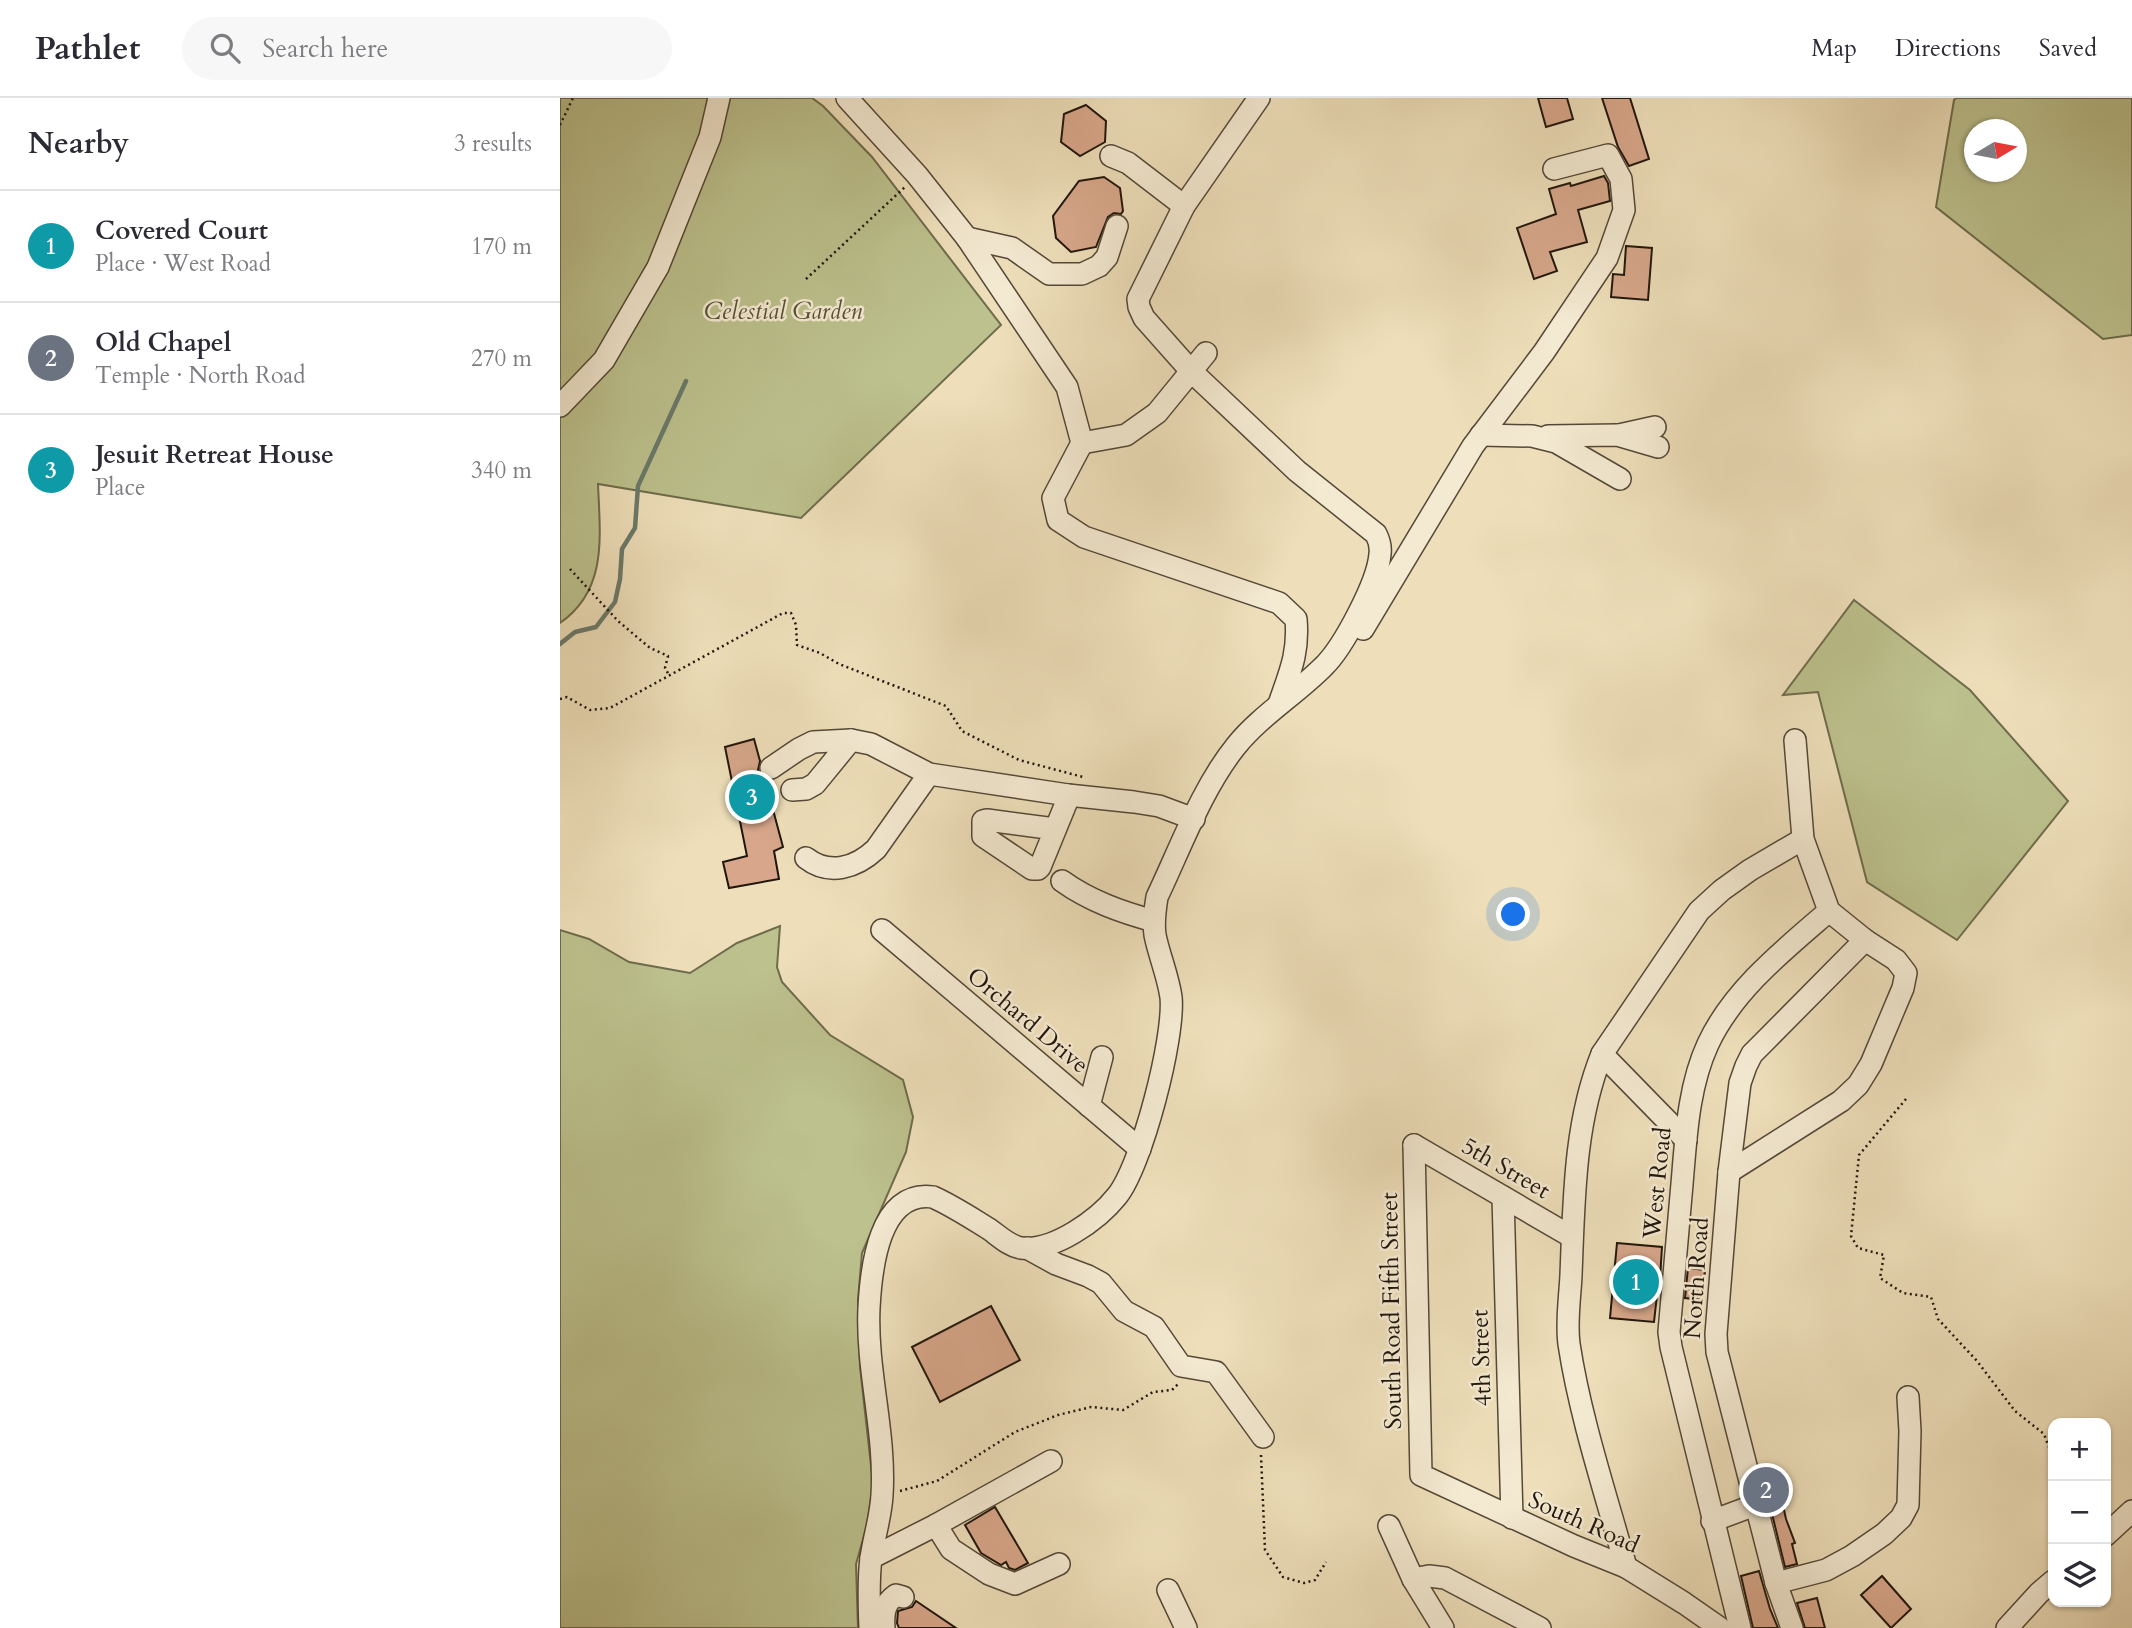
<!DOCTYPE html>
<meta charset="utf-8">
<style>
body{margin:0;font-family:Cardo,serif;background:#f7f7f7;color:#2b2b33}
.controls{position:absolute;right:21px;bottom:21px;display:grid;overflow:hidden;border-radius:14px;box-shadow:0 2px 5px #0004}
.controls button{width:63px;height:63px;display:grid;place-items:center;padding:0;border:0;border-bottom:2px solid #e1e1e2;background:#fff;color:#2b2b33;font:35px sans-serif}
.compass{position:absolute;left:1404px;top:21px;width:63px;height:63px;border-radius:50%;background:#fff;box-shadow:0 2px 5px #0004;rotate:80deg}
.you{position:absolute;left:954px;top:817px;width:24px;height:24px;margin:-18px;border:5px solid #fff;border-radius:50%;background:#1a73e8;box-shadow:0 0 0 10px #1a73e833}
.badge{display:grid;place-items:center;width:46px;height:46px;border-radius:50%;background:#8f2418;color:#fff;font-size:23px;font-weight:700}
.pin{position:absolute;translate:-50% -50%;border:4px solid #fff;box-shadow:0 2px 7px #0006}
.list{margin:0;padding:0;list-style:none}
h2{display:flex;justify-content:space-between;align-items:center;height:91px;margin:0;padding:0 28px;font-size:30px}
h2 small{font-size:23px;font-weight:400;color:#7c7c81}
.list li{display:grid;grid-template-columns:46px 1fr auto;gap:21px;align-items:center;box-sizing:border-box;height:112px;padding:0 28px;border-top:2px solid #e1e1e2}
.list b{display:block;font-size:26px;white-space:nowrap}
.list p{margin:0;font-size:23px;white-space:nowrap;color:#7c7c81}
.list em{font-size:23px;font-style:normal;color:#7c7c81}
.icon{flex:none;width:38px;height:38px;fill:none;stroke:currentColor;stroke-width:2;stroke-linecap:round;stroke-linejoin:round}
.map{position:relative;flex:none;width:1572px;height:1530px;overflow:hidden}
header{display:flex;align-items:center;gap:42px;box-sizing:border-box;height:98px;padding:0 35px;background:#fff;border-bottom:2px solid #e1e1e2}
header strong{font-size:33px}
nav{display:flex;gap:38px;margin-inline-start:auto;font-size:24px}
.search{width:490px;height:63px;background:#f7f7f7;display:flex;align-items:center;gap:18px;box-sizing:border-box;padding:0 24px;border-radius:38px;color:#7c7c81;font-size:26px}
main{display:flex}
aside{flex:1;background:#fff}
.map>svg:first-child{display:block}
.green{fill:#bcc18d;stroke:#6e6c4c;stroke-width:2;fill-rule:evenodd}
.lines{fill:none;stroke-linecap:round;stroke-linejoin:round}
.stream{stroke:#6a7a6b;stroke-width:4.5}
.building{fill:#d8a78b;stroke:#20160c;stroke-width:2}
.minor-casing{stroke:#544838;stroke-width:24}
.path{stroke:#20160c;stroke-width:2.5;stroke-dasharray:2 3.5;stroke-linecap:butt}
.minor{stroke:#f4ead2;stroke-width:21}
.labels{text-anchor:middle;stroke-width:5;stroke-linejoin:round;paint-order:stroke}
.park-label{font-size:24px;font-style:italic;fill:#575239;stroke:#f4ead2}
.street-label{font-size:24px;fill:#20160c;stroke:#f4ead2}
</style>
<header>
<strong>Pathlet</strong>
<div class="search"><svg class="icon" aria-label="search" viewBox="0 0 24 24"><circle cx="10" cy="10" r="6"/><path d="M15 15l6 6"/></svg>Search here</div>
<nav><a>Map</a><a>Directions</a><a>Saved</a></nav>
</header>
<main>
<aside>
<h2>Nearby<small>3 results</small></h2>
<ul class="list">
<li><span class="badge" style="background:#0f9aa8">1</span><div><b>Covered Court</b><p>Place · West Road</p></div><em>170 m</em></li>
<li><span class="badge" style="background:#6b7280">2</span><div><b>Old Chapel</b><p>Temple · North Road</p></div><em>270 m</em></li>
<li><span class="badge" style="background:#0f9aa8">3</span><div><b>Jesuit Retreat House</b><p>Place</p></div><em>340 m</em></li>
</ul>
</aside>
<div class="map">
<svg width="1572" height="1530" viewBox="0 0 1572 1530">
<rect width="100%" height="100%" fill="#eedfba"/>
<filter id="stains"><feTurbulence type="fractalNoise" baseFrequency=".00286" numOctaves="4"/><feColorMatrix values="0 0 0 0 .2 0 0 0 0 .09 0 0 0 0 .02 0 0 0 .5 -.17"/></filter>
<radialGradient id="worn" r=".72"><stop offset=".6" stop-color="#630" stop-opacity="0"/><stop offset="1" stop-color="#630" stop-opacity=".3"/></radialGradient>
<g class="green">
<path d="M0 0H252L263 8 312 59 441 227 241 420 38 386C40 438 48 492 0 525Z"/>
<path d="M1396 0H1572V237L1543 241 1376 109 1394 2ZM1414 32H1456V74H1414Z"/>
<path d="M1294 502 1410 592 1508 703 1397 842 1307 784 1258 594 1223 597Z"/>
<path d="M220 828 217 869 222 884 270 937 343 982 353 1019 346 1054 302 1155 298 1202 300 1269 313 1386 307 1427 296 1466 298 1530H0V832L29 841 69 864 130 875 177 845Z"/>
</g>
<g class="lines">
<path class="stream" d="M0 546 15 534 36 529 55 504 60 481 62 451 75 430 78 388 126 283"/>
</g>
<g class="building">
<path d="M978 0H1007L1013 21 986 29Z"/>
<path d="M1042 0H1070L1089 61 1069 68 1058 49Z"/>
<path d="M526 7 546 23 545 44 520 58 501 44 504 16Z"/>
<path d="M1044 78 1048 85 1050 103 1018 112 1027 144 990 154 997 173 974 181 957 130 996 116 989 91 1010 85 1011 88Z"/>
<path d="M544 79 560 90 563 113 561 116 554 115 548 119 536 149 511 154 496 140 493 118 519 83Z"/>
<path d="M1066 148 1092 150 1088 202 1051 199 1053 176 1064 177Z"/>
<path d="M194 641 200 663 198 672 201 678 205 682 223 749 214 753 219 781 169 790 163 764 187 758 165 649Z"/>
<path d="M1057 1145 1102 1149 1099 1196 1097 1197 1094 1224 1050 1220Z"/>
<path d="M1128 1170 1145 1172 1142 1202 1125 1200Z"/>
<path d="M431 1208 460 1262 380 1304 352 1249Z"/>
<path d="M1216 1376 1226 1421 1235 1445 1232 1446 1237 1466 1225 1469 1203 1379Z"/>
<path d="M435 1409 468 1465 455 1472 449 1470 446 1464 441 1467 421 1455 405 1427Z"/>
<path d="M1199 1473 1210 1511 1218 1530H1193L1181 1478Z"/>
<path d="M1322 1478 1351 1511 1331 1530 1301 1497Z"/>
<path d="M1257 1500 1265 1530H1245L1237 1505Z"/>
<path d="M356 1503 396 1530H339L337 1525 338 1513 352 1509Z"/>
</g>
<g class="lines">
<defs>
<g id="minor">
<path d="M287 0 357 77 407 140 507 289 522 345 493 400 498 422 524 439 719 505 736 521C739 555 730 574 719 606"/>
<path d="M551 58 568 65 624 108"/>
<path d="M407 140 452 150 489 176H522L539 168 547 159 557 128"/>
<path d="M0 308 44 262 98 169 150 39 159 0"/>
<path d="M921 337 972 338 996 344 1060 381"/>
<path d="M1059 337 1095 329"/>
<path d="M988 338 1057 337 1098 349"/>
<path d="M522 345 566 337 597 315 646 255"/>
<path d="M803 531 913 348 984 254 1047 160 1064 112 1061 81 1048 57 994 71"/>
<path d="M211 670 239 651 253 644 291 642 311 646 369 676 508 697 574 704 599 708 634 721"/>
<path d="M232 692 246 691 255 686 291 642"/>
<path d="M495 731 427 722 423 723V738L472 771H478L480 769 507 703 508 697"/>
<path d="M246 760C269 778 296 770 316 751L369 676"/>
<path d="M502 783C530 803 561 814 594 823"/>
<path d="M322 832 580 1051"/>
<path d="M1042 956 1126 1042"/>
<path d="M529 1008 542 959"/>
<path d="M854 1047 861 1377 1014 1448 1066 1469 1124 1505 1160 1530"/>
<path d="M854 1047 1012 1139"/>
<path d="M1169 1074 1281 1003 1298 987 1311 966 1343 890 1346 875 1336 862 1305 842 1269 813 1243 741 1235 642"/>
<path d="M943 1099 952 1420"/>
<path d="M467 1150 496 1166 528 1178 541 1185 564 1213 594 1229 621 1268 656 1274 703 1339"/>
<path d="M1152 1423 1195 1407"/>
<path d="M376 1427 391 1451 429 1476 455 1486 499 1466"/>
<path d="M829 1428 853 1481 883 1530"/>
<path d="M1546 1437 1572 1413"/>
<path d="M311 1460 376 1427 491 1363"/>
<path d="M1066 1469C1046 1397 1020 1319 1009 1246 1006 1224 1010 1199 1011 1177 1014 1103 1014 1025 1042 956L1139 813 1162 792 1190 772 1243 741"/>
<path d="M853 1481 869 1478 885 1480 980 1530"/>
<path d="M1216 1485 1266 1472 1292 1458 1324 1436 1341 1420 1348 1407 1350 1333 1348 1299"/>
<path d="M608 1492 626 1530"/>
<path d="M310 1530C309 1507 308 1483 311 1460 314 1439 321 1418 322 1397 326 1334 306 1272 309 1210 311 1171 319 1091 373 1099 393 1108 411 1120 429 1131 439 1138 449 1148 461 1150 493 1154 538 1122 557 1098 582 1067 615 939 611 899 608 878 599 857 595 837 593 824 595 812 597 799 620 751 642 690 676 648 699 619 736 596 763 569 783 550 818 484 820 456 821 449 819 442 816 436L737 373 631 273 584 220 579 209 578 201 624 108 699 0"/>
<path d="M324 1530C323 1516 324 1505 336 1497L343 1499"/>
<path d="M1180 1530 1111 1249 1109 1234C1113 1185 1118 1136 1122 1086 1126 1040 1128 989 1148 946 1173 892 1225 851 1269 813"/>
<path d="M1232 1530 1216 1485 1157 1254 1156 1236 1169 1074 1180 985 1186 968 1192 956 1204 944 1305 842"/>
<path d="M1447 1530 1479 1495 1493 1483"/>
</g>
</defs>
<use href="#minor" class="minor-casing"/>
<g class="path">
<path d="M0 27 13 0"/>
<path d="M246 181 345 89"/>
<path d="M10 471 58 523 90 550 108 558 105 570 109 577"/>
<path d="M0 601 7 599 30 612 50 610 223 515H231L236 527 237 547 260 555 279 566 386 608 402 633 459 662 523 679"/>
<path d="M1346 1001 1299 1057 1291 1138 1298 1150 1324 1157 1320 1180 1343 1195 1371 1199 1378 1221 1417 1263 1455 1313 1484 1336 1493 1360"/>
<path d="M701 1357 705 1452 723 1479 744 1485 755 1482 766 1464"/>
<path d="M340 1393 377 1383 455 1334 498 1317 531 1309 563 1312 593 1294 612 1292 618 1286"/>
</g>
<use href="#minor" class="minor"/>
</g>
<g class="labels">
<g class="park-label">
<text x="223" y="221">Celestial Garden</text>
</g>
<g class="street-label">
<text transform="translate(468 922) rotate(40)" y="8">Orchard Drive</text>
<text transform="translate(946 1070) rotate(30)" y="8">5th Street</text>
<text transform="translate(1097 1085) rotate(-84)" y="8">West Road</text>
<text transform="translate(1136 1180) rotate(-86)" y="8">North Road</text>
<text transform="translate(831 1213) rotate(-91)" y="8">South Road Fifth Street</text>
<text transform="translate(921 1260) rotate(-92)" y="8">4th Street</text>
<text transform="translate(1024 1424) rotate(24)" y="8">South Road</text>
</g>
</g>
<rect width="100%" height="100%" filter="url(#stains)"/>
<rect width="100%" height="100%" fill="url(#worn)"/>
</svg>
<div class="controls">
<button>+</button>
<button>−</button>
<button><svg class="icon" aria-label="layers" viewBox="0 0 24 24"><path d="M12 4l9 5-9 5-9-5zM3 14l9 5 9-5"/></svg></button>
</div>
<svg class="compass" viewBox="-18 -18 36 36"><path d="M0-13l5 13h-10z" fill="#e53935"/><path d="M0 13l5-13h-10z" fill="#7c7c81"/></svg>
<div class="you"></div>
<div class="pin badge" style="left:1076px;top:1184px;background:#0f9aa8">1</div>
<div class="pin badge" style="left:1206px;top:1392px;background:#6b7280">2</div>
<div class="pin badge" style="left:192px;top:699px;background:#0f9aa8">3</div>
</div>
</main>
